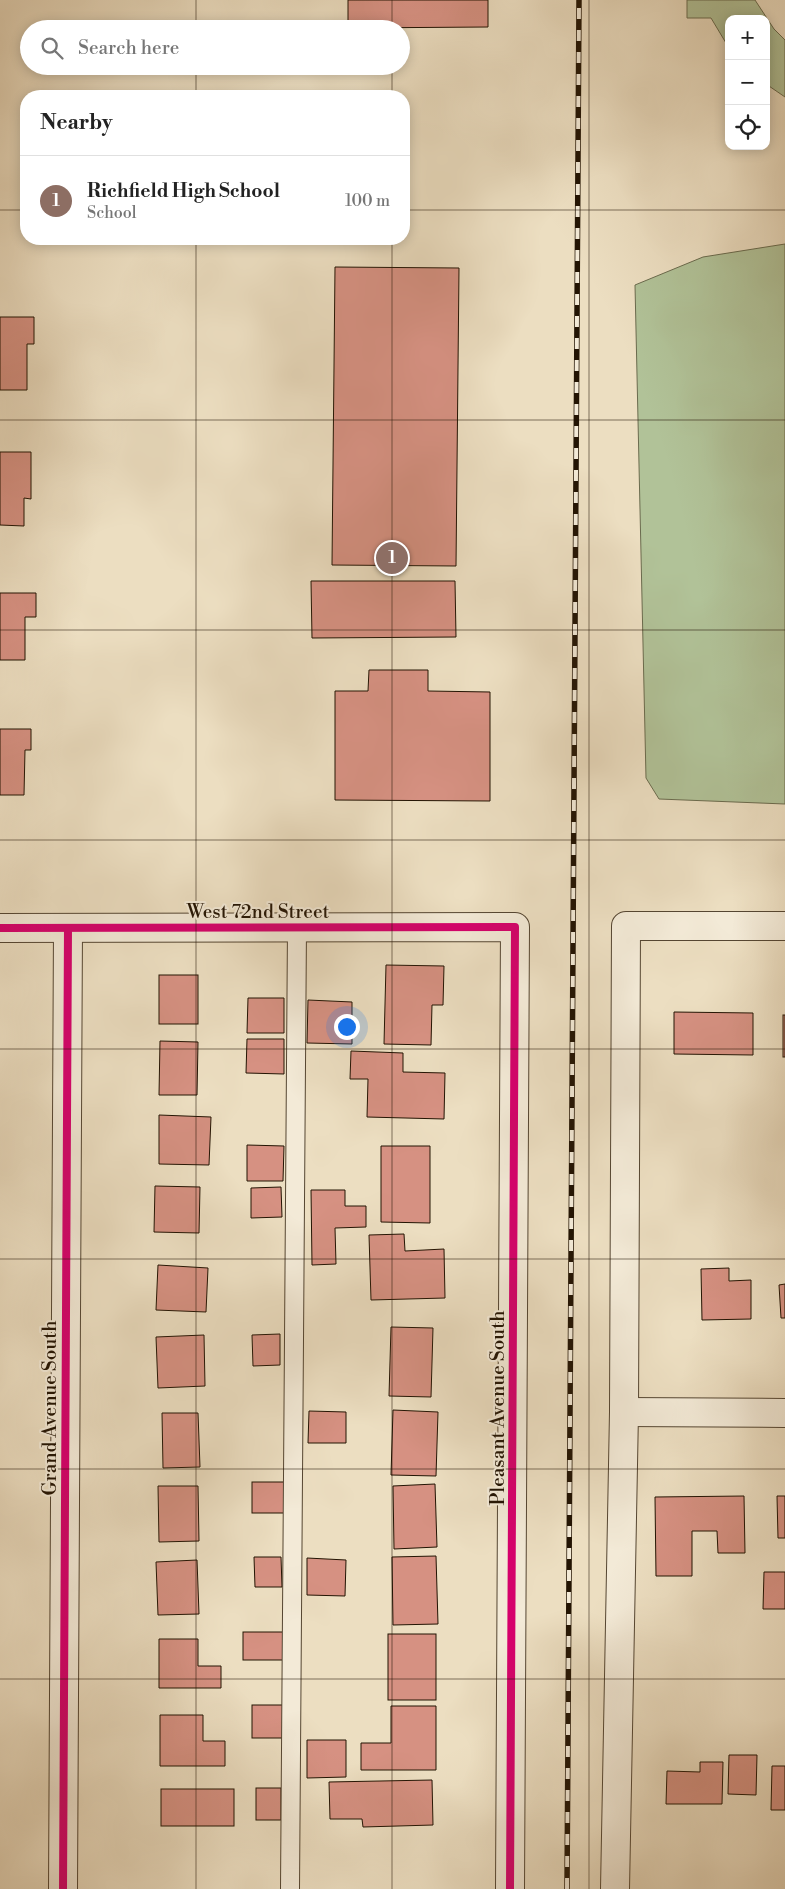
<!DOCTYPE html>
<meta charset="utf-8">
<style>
body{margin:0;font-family:"Libre Bodoni",serif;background:#f6f6f6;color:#222}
.controls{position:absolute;right:15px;top:15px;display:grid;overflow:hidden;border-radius:10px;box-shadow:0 2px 12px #0003}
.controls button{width:45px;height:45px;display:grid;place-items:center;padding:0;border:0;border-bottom:1px solid #e0e0e0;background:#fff;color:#222;font:25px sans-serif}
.you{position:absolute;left:346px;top:1026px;width:18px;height:18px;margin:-12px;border:4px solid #fff;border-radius:50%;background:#1a73e8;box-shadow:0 0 0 8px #1a73e833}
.badge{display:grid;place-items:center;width:32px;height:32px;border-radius:50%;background:#b45309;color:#fff;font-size:16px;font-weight:700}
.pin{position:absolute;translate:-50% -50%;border:2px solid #fff;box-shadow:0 1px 5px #0006}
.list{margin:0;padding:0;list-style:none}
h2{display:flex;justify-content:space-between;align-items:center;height:65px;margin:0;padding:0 20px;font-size:21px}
h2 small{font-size:16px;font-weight:400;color:#767676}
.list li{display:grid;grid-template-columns:32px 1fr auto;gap:15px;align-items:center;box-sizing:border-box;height:90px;padding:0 20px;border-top:1px solid #e0e0e0}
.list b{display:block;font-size:19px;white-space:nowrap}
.list p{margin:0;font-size:16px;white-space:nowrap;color:#767676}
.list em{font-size:16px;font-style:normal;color:#767676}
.icon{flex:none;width:28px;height:28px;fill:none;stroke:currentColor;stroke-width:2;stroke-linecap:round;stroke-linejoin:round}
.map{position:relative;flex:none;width:785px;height:1889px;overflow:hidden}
.search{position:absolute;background:#fff;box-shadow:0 2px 12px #0003;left:20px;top:20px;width:390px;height:55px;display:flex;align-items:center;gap:12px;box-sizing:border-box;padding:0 18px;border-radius:28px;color:#767676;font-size:19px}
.panel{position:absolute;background:#fff;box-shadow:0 2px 12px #0003;left:20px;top:90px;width:390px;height:155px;border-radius:20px}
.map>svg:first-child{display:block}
.green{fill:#b1c298;stroke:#6a6b4e}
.building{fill:#d69182;stroke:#231403}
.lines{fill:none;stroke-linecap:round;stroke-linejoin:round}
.lane-casing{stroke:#554632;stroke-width:20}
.street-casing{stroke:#554632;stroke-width:30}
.lane{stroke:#f3ead7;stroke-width:18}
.street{stroke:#f3ead7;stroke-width:28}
.rail-casing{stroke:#231403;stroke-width:5.5}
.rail{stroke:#f3ead7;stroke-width:4;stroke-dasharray:11;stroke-linecap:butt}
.cycleway-casing{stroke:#f3ead7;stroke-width:11}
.cycleway{stroke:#d6006c;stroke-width:8}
.grid{fill:none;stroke:#231403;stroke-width:1;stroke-opacity:0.55}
.labels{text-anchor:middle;stroke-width:4;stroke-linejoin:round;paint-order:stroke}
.street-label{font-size:19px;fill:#231403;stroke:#f3ead7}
</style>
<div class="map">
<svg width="785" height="1889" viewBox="0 0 785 1889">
<rect width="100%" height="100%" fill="#ecdec1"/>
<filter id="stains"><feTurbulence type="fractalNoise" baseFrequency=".004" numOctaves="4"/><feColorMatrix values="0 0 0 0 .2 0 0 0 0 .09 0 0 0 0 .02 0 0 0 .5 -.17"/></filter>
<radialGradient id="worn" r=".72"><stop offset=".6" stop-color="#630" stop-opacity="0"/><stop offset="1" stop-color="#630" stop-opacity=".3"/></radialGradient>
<g class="green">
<path d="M687 0H755L774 29 785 40V97L766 84V19H729V48L711 18H687Z"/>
<path d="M785 244V804L659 799 646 778 635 285 703 257Z"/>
</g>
<g class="building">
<path d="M348 0H488V27L348 28Z"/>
<path d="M335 267 459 268 456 566 332 565Z"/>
<path d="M0 317H34V344H27V390H0Z"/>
<path d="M0 452H31V499L24 498V526L0 525Z"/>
<path d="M311 581H455L456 637 312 638Z"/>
<path d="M0 593H36V617H25V660H0Z"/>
<path d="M369 670H428V691L490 692V801L335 800V691H368Z"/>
<path d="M0 729H31V750H25L24 795H0Z"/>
<path d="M386 965 444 966 443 1005H432L431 1045 384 1044Z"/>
<rect x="159" y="975" width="39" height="49"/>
<path d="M248 998H284V1033H247Z"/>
<path d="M308 1000 352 1002V1044L307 1043Z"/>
<path d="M674 1012 753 1013V1055L674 1054Z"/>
<rect x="783" y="1015" width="2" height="42"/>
<path d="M247 1039H284V1074L246 1073Z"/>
<path d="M160 1041 198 1042 197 1095H159Z"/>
<path d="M351 1051 403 1053V1072L445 1073 444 1119 367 1117 368 1079H350Z"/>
<path d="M159 1115 211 1117 209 1165 159 1164Z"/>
<path d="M247 1145 284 1146 283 1181H247Z"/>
<path d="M381 1146H430V1223L381 1222Z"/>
<path d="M155 1186 200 1187 199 1233 154 1232Z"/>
<path d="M281 1187 282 1217 251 1218V1188Z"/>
<path d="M311 1190H345V1206H366V1227L335 1228 336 1264 312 1265Z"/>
<path d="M404 1234 405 1251 444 1249 445 1298 371 1300 369 1235Z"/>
<path d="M158 1265 208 1268 206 1312 156 1310Z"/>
<path d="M729 1268V1281L751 1280V1319L702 1320 701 1269Z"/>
<path d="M785 1284V1318H781L779 1285Z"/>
<path d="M391 1327 433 1328 431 1397 389 1396Z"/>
<path d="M280 1334V1365L253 1366 252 1335Z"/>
<path d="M204 1335 205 1386 158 1388 156 1337Z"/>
<path d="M393 1410 438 1412 436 1476 391 1475Z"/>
<path d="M309 1411 346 1412V1443H308Z"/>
<path d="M162 1413H198L200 1467 163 1468Z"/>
<rect x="252" y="1482" width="32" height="31"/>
<path d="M435 1484 437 1547 394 1549 393 1486Z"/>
<path d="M158 1486H198L199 1541 159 1542Z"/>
<path d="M744 1496 745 1553H718L717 1531H692V1576H656L655 1497Z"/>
<path d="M777 1496H785V1538H778Z"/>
<path d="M436 1556 438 1624 393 1625 392 1557Z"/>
<path d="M254 1557H281L282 1587H255Z"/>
<path d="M307 1558 346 1560 345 1596 307 1595Z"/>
<path d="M197 1560 199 1614 158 1615 156 1562Z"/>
<path d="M764 1572H785V1609H763Z"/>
<rect x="243" y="1632" width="40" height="28"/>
<rect x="388" y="1634" width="48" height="66"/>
<path d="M159 1639H198V1666H221V1688H159Z"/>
<rect x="252" y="1705" width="32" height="33"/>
<path d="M391 1706H436V1770H361V1743H391Z"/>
<path d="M160 1715H203V1741H225V1766H160Z"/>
<path d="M307 1740H346V1777L307 1778Z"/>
<path d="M729 1755H757L756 1795 728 1794Z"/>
<path d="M700 1762H723L722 1804H666L667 1771 700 1772Z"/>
<path d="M772 1766H785V1810H771Z"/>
<path d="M432 1780 433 1825 363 1827 362 1819H330L329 1782Z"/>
<rect x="256" y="1788" width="25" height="32"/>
<rect x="161" y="1789" width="73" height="37"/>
</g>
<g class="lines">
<defs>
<path id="lane" d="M290 1889 297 927"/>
<g id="street">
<path d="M0 928 515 927 510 1889"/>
<path d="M624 1412 785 1413"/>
<path d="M63 1889 68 928"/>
<path d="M615 1889 624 1412 626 926H785"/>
</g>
</defs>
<use href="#lane" class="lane-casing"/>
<use href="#street" class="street-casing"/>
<use href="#lane" class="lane"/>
<use href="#street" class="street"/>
<defs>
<path id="rail" d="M567 1889 579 0"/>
</defs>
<use href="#rail" class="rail-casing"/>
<use href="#rail" class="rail"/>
<defs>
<g id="cycleway">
<path d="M0 928 515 927 510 1889"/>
<path d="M63 1889 68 928"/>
</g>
</defs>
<use href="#cycleway" class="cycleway-casing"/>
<use href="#cycleway" class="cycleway"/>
</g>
<path class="grid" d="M196 0V29M392 0V29M589 0V1889M196 66V96M392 66V96M0 210H26M404 210H785M196 239V1889M392 239V1889M0 420H785M0 630H785M0 840H785M0 1049H785M0 1259H785M0 1469H785M0 1679H785"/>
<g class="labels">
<g class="street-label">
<text x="258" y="918">West 72nd Street</text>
<text transform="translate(49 1408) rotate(-90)" y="7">Grand Avenue South</text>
<text transform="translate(497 1408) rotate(-90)" y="7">Pleasant Avenue South</text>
</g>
</g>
<rect width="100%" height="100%" filter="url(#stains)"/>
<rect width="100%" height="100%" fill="url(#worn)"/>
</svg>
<div class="controls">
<button>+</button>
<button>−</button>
<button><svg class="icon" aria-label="locate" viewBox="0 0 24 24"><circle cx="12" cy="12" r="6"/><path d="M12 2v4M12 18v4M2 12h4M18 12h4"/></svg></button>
</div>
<div class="you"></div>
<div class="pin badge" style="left:392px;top:558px;background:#8d6e63">1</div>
<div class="search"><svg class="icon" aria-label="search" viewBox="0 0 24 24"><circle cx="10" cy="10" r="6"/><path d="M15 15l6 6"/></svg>Search here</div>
<section class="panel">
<h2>Nearby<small></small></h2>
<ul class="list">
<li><span class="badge" style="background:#8d6e63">1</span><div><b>Richfield High School</b><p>School</p></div><em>100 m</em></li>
</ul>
</section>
</div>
